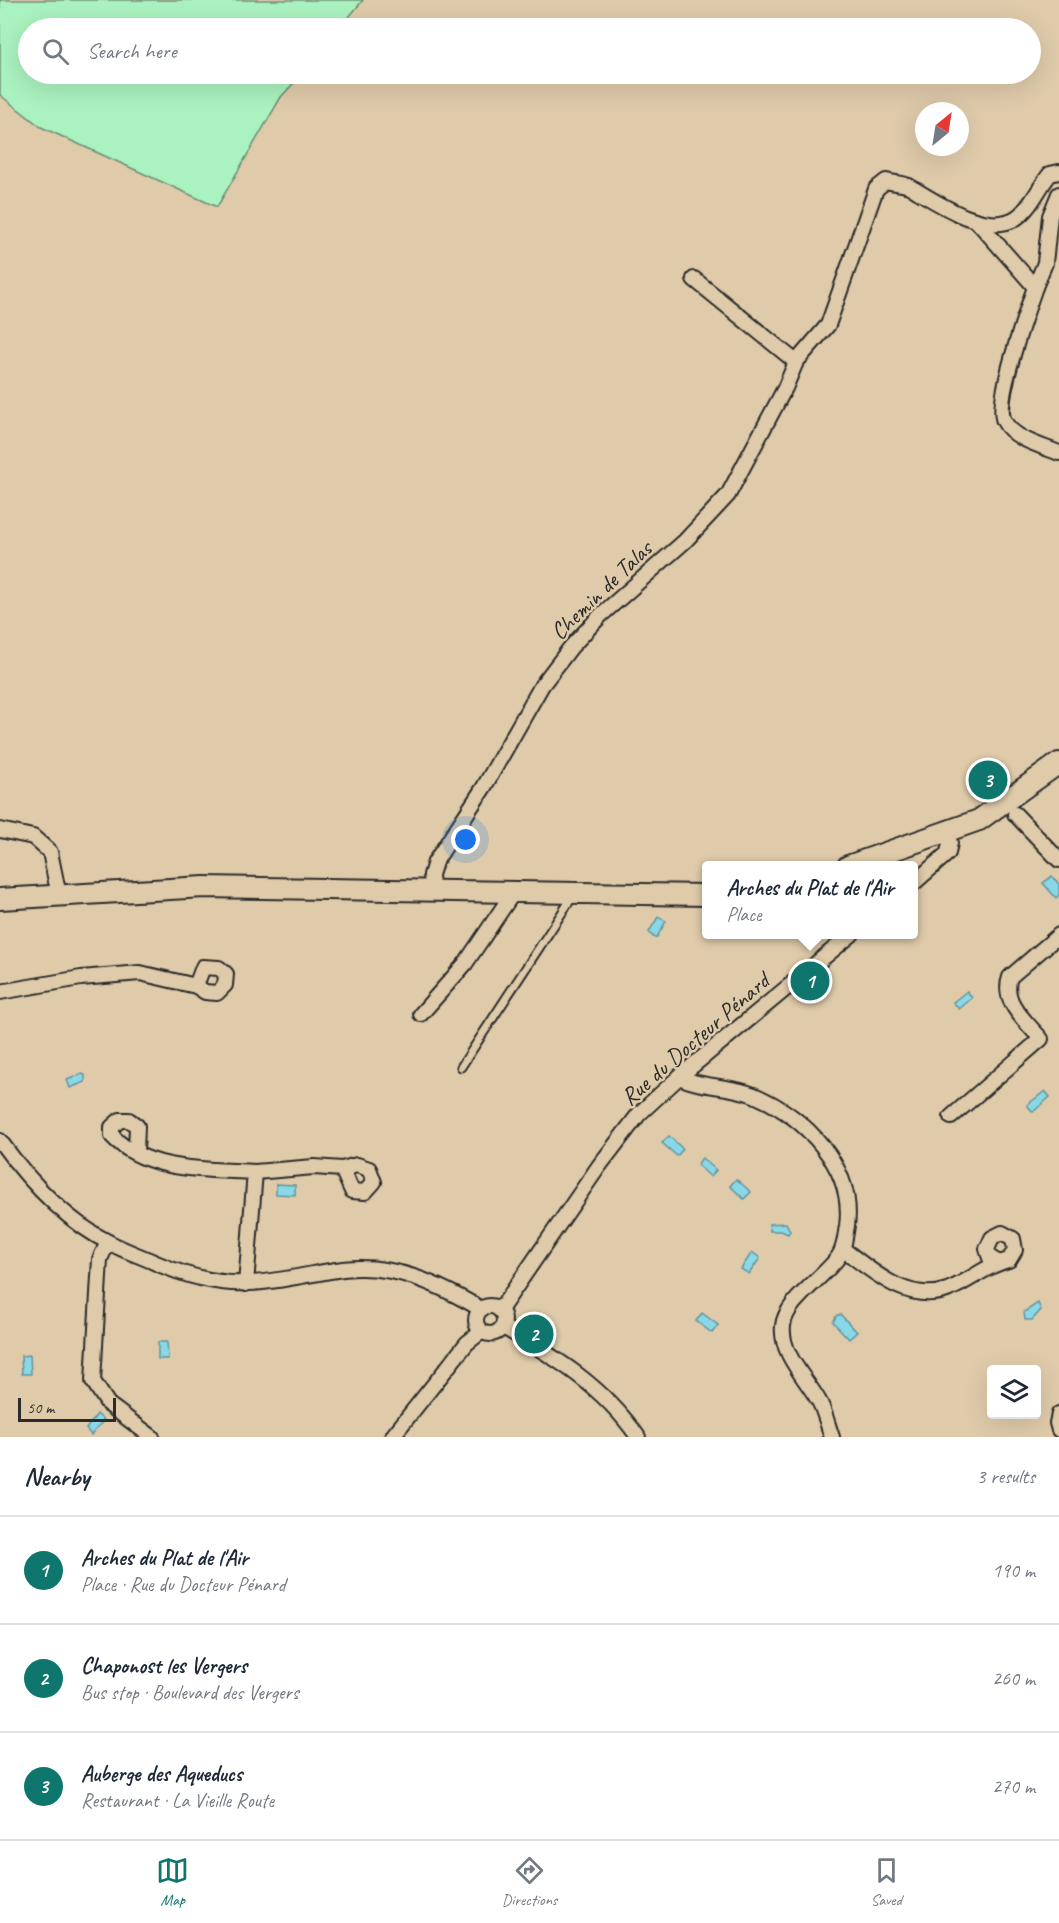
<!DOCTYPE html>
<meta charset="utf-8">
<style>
body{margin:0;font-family:Caveat,sans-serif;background:#f2f2f3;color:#1f2937}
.controls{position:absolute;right:18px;bottom:18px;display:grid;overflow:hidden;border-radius:6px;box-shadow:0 6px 24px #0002}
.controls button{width:54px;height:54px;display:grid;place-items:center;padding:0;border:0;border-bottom:2px solid #e0e1e3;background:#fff;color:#1f2937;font:30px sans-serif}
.compass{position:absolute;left:915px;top:102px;width:54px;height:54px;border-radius:50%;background:#fff;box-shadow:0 6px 24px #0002;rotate:30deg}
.scale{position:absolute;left:18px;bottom:15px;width:98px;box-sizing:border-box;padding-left:6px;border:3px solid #2b2b2b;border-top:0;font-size:16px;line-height:21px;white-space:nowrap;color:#2b2b2b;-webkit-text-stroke:4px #dfcbaa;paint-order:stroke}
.you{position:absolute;left:466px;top:840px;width:21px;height:21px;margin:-15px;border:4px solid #fff;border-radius:50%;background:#1a73e8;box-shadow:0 0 0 9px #1a73e833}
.badge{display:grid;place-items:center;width:39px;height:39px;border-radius:50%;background:#0f766e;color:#fff;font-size:20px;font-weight:700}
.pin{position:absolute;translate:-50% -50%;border:3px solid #fff;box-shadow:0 2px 6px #0006}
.popup{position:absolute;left:702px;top:861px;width:216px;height:78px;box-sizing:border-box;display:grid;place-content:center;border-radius:6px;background:#fff;filter:drop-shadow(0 2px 4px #0005);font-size:20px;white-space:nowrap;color:#747a83}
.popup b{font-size:22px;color:#1f2937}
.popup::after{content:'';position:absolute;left:50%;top:100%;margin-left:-12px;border:12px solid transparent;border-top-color:#fff}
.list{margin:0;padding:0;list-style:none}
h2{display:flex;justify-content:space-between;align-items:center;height:78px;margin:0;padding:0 24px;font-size:26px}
h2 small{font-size:20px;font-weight:400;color:#747a83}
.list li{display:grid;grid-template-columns:39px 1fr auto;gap:18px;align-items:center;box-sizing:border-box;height:108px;padding:0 24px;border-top:2px solid #e0e1e3}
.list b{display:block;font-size:22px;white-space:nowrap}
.list p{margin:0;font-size:20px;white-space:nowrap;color:#747a83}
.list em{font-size:20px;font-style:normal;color:#747a83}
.icon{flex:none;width:33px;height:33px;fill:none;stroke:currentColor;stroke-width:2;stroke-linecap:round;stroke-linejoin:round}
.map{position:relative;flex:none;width:1059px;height:1437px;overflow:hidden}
.search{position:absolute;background:#fff;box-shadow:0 6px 24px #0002;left:18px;right:18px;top:18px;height:66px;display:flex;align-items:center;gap:15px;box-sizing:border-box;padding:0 21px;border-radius:33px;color:#747a83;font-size:22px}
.sheet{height:402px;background:#fff}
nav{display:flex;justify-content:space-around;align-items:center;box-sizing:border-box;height:84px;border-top:2px solid #e0e1e3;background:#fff;font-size:16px;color:#747a83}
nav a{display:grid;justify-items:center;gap:3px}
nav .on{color:#0f766e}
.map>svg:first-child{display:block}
.green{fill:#aaf2bf;stroke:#6a8e75;stroke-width:1.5}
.water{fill:#89d8e7;stroke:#63939c;stroke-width:1.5}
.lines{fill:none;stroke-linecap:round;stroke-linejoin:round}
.service-casing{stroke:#2b2b2b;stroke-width:11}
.minor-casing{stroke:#2b2b2b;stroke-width:18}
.secondary-casing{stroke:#2b2b2b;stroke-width:24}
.service{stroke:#dfcbaa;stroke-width:7}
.minor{stroke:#dfcbaa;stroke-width:14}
.secondary{stroke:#dfcbaa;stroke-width:20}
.labels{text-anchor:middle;stroke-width:5;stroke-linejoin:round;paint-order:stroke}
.street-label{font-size:24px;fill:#2b2b2b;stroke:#dfcbaa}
</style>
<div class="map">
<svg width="1059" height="1437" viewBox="0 0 1059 1437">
<rect width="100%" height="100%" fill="#dfcbaa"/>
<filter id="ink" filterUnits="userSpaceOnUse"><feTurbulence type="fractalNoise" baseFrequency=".0167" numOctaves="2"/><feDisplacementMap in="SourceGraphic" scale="12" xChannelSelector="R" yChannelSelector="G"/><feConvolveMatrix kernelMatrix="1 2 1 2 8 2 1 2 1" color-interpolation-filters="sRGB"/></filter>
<g filter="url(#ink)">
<path class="green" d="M0 0H363L340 28H28V74H302L281 97 217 207 41 127 0 95Z"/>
<g class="water">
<path d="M1052 876 1059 884V895L1056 898 1043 883Z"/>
<path d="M658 917 666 921 657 937H653L649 932Z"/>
<path d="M967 991 972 998 959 1009 953 1002Z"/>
<path d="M82 1074 85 1075V1082L70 1088 67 1080Z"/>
<path d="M1045 1091 1050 1097 1033 1112 1027 1105Z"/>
<path d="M669 1136 683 1149 677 1156 662 1143Z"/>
<path d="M702 1158 716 1170 711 1177 697 1165Z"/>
<path d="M736 1179 751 1192 744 1199 730 1186Z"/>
<path d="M276 1184 295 1185V1195L276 1194Z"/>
<path d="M786 1223 790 1231 788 1234 781 1231H770L769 1224Z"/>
<path d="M752 1252 760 1258 749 1274 741 1269Z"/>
<path d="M1038 1303 1041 1310 1032 1320H1025L1024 1312Z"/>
<path d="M702 1313 718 1325 712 1333 696 1321Z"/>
<path d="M837 1315H841L857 1332 849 1339 833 1322Z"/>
<path d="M158 1342H167L168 1359H158Z"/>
<path d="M30 1355 31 1374H22L21 1356Z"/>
<path d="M97 1414 104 1420 91 1435 86 1429Z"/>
</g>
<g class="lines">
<defs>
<path id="service" d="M461 1067 573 896"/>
<g id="minor">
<path d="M976 220 1035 287C1027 310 994 403 1004 421 1013 439 1042 446 1059 453"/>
<path d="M694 279 796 362"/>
<path d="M1035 287 1045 263 1050 216 1059 194"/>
<path d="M1015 814 1059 860"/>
<path d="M0 830 33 837 50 852 59 896"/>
<path d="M914 883 948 853 950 843 946 831"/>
<path d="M432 888 431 875 435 862 484 787 542 685 571 647 601 615 685 541 728 495 785 388 796 362 828 325 876 189 886 181C893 183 902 183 909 186 935 201 985 237 1016 218 1031 208 1039 187 1050 174L1059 172"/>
<path d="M0 992 81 978 140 973 196 986 205 992 217 993 225 985 226 974 219 968 203 967 196 986"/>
<path d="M421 1014 465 964 515 890"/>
<path d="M679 1077C702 1088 730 1085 754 1095 805 1117 855 1167 847 1226 845 1236 845 1247 839 1256 825 1277 785 1301 783 1326 780 1354 807 1379 820 1403 825 1413 828 1426 832 1437"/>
<path d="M951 1117 1041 1039C1026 1021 1001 1002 1010 977L1059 935"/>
<path d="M0 1141C29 1181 66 1221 110 1243 125 1251 141 1256 156 1263 184 1275 217 1285 249 1283 281 1282 312 1273 343 1269 394 1263 438 1284 481 1309"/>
<path d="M136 1152 137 1126 129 1120H120L112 1127V1136C147 1173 209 1169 255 1172L246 1284"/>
<path d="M255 1172 314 1167 342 1169 357 1165 369 1169 374 1182 365 1192 352 1191 342 1169"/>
<path d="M108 1242 100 1259 93 1381 108 1404 152 1437"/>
<path d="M843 1249C872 1271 908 1304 947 1290 969 1282 986 1265 1009 1260L1015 1250 1013 1239 1002 1233 992 1238 987 1249 990 1258 998 1262"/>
<circle cx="490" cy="1320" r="14"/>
<path d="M500 1310 599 1166 639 1114 679 1077 852 934"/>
<path d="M503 1327C555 1357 603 1386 638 1437"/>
<path d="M1059 1414 1057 1423 1059 1430"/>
<path d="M392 1437 467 1343 481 1332"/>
</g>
<g id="secondary">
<path d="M848 866 979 820 1059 763"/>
<path d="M0 899 204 887 706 895"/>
</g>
</defs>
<use href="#service" class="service-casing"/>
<use href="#minor" class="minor-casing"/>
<use href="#secondary" class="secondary-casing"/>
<use href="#service" class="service"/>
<use href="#minor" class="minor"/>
<use href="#secondary" class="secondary"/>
</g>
</g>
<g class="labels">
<g class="street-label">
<text transform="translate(601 590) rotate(-44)" y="8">Chemin de Talas</text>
<text transform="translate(695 1039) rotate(-41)" y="8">Rue du Docteur Pénard</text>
</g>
</g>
</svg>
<div class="controls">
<button><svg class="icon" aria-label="layers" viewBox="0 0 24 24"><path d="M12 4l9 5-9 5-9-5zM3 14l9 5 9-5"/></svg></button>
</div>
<svg class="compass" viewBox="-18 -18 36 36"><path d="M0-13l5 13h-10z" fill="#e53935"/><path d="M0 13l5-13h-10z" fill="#747a83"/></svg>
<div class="scale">50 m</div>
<div class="you"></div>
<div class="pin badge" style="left:810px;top:981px">1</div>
<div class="popup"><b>Arches du Plat de l'Air</b>Place</div>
<div class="pin badge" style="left:534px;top:1334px">2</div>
<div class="pin badge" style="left:988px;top:780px">3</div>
<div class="search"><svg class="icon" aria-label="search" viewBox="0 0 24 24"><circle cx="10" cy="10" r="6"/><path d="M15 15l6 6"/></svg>Search here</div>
</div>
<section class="sheet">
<h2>Nearby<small>3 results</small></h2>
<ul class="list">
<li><span class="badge">1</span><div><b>Arches du Plat de l'Air</b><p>Place · Rue du Docteur Pénard</p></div><em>190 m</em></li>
<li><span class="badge">2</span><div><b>Chaponost les Vergers</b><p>Bus stop · Boulevard des Vergers</p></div><em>260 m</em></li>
<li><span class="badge">3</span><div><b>Auberge des Aqueducs</b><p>Restaurant · La Vieille Route</p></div><em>270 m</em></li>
</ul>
</section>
<nav>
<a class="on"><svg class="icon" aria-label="map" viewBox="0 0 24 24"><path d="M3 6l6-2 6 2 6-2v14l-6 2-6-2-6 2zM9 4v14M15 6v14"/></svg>Map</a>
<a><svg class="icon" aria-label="directions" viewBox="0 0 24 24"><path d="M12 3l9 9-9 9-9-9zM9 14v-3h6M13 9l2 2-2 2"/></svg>Directions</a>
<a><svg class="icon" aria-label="saved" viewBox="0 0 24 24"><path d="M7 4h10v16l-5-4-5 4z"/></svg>Saved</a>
</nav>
